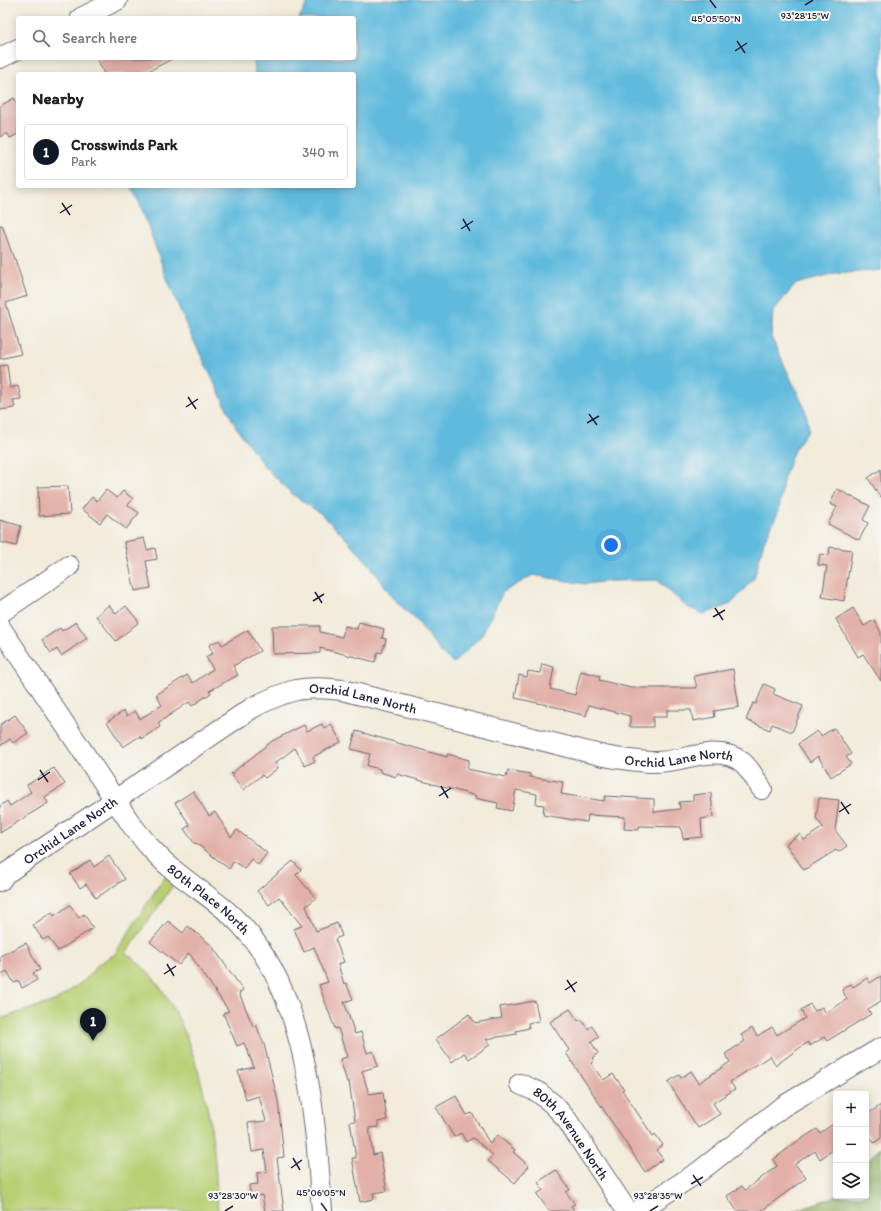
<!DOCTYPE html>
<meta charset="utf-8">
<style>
body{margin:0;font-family:Itim,sans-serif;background:#f2f2f2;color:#202124}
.controls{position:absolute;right:12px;bottom:12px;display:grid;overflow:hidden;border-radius:4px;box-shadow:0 2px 10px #0003}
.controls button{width:36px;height:36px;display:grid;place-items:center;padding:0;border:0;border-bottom:1px solid #e0e0e0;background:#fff;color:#202124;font:20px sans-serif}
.you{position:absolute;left:611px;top:545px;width:14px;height:14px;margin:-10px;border:3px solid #fff;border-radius:50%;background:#1a73e8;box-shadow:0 0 0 6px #1a73e833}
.badge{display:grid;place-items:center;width:26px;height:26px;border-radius:50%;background:#111827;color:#fff;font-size:13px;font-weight:700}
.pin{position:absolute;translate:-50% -33px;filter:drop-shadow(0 1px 2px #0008)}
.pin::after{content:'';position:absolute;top:21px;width:14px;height:12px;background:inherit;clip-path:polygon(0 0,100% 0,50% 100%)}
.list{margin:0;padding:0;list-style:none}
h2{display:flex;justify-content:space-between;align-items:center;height:52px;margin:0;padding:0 16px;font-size:17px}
h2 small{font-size:13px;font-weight:400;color:#757577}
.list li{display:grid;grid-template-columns:26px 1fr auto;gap:12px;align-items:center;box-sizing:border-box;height:56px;margin:0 8px 8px;padding:0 8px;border:1px solid #e0e0e0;border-radius:4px}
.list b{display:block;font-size:15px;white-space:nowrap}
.list p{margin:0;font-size:13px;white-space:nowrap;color:#757577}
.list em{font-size:13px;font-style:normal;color:#757577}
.icon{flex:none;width:22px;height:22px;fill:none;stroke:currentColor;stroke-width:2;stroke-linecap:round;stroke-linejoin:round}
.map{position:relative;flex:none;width:881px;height:1211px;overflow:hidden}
.search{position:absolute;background:#fff;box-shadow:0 2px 10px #0003;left:16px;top:16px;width:340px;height:44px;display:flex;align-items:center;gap:10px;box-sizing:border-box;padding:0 14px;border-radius:4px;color:#757577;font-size:15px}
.panel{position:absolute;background:#fff;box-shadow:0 2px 10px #0003;left:16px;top:72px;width:340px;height:116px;border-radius:4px}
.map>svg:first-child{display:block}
.green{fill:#b8cf73;stroke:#6d7857}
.forest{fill:#92b265;stroke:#5a6a50}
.water{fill:#5fbadd;stroke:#406e8c}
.building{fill:#e2b0a7}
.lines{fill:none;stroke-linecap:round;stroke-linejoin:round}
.minor-casing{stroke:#6b6873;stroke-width:22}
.minor{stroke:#fff;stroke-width:20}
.ticks{fill:none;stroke:#22223b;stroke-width:1.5}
.labels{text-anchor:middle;stroke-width:4;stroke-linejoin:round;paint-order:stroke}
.street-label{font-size:14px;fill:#22223b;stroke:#f6f6f2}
.ticks-label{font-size:10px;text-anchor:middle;fill:#22223b;stroke:#f6f6f2;stroke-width:4;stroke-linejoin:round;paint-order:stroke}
</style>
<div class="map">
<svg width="881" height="1211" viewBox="0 0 881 1211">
<rect width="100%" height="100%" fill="#f6f6f2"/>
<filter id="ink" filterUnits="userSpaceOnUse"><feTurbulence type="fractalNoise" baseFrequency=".025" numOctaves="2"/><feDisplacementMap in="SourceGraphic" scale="8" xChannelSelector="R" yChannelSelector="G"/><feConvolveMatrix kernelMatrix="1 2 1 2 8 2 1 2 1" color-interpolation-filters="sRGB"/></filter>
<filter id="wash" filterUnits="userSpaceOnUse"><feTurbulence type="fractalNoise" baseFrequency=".012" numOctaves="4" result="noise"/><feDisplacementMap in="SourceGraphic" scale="16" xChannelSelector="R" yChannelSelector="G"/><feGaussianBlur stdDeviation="0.9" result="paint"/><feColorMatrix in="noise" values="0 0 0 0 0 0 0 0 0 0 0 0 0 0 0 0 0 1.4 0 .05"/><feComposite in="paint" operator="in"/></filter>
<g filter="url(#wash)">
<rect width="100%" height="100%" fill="#f2ebda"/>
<path class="green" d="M164 877 174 884 126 953C175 987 196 1055 208 1111 215 1144 216 1178 218 1211H0V1019L57 1000 86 979 97 965 115 954Z"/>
<path class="forest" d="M881 1146V1211H793L836 1196H866V1163Z"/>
<path class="water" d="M309 0H881V270L835 274 796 284 773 311 771 337 805 409 809 429 794 450 783 480 779 511 764 541 754 578 731 604 704 614 687 607 657 580 611 581 585 584 533 575 503 592 481 636 454 663 442 654 418 622 394 599 370 565 340 532 320 513 292 494 266 468 236 427 187 327 166 276 140 204 131 186H354V74H255L254 58H354V18H299Z"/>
<g id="blocks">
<g class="building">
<path d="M97 58H174L143 74H104Z"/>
<path d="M14 98 18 106V134L10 138 7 133 0 137V106Z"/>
<path d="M0 225H2L14 259H15L27 296 6 303 21 354 0 359Z"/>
<path d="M7 365 10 388 18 386 21 399 13 400 15 408 0 410V366Z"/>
<path d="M881 469V498L868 478Z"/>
<path d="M68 486 70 514 39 516 38 487Z"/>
<path d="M837 489 870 506 863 520 868 523 859 540 828 524 837 507 830 504Z"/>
<path d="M106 490 117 498 123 491 133 499 128 505 139 513 126 529 107 514 100 523 82 509 92 497 97 501Z"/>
<path d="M0 520 21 526 16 546 0 542Z"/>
<path d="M144 538 147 550 155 548 157 559 146 561 151 588 135 591 124 542Z"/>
<path d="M830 547 852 550 844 601 822 597 827 566 818 565 820 554 829 555Z"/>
<path d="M109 605 116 614 126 606 139 622 116 641 96 616Z"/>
<path d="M853 608 864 626 874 620 881 632V681L863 654 858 657 836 619Z"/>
<path d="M76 622 87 638 61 656 57 649 51 653 42 640 60 628 62 631Z"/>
<path d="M359 622 384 629 382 638 386 639 382 653 378 652 375 662 320 648V653L273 654 272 626H320V632L342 637 345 626 357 629Z"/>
<path d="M248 630 260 651 233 666 238 675 209 691 211 693 192 706 189 702 158 723 160 727 141 739 140 736 123 747 107 722 124 711 127 716 135 711 140 719 162 705 156 695 187 675 193 683 213 669 206 657 213 653 209 645 219 640 222 645Z"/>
<path d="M542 664 554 667 550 689 575 695 581 671 600 676 599 680 631 688H697L694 676 733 669 739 707 714 711 715 717 693 721 691 710H667V717H653V727H630V716L589 705 586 716 564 710 565 709 515 698 519 675 527 677 528 671 540 673Z"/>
<path d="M764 684 775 689 773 694 803 706 792 732 772 724 770 730 746 720 753 703 756 704Z"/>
<path d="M15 715 28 733 13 743 10 739 0 746V725Z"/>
<path d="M322 724 324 728 331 724 341 742 313 757 315 761 305 766 295 748 275 763 278 768 265 778 262 775 243 790 231 774 272 741 304 725 307 731Z"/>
<path d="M834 728 851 754 846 757 851 764 831 777 818 756 810 762 798 744 817 731 821 736Z"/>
<path d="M356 731 447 757V754L469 760 467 769 506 777 508 770 530 774V777L563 782 561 794 604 801 605 796 654 799V812L680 809 679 802 693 801V795L711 793 713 817 701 819 702 837 683 839 681 827 639 826V830L624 829 625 817 588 815 587 822 543 815 544 805 536 804 537 794 516 790 512 811 497 808 498 803 475 798 476 796 397 774 396 777 380 772V769L367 766 370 754 351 749Z"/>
<path d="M54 768 65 784 45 797 48 803 0 833V806L7 801 10 806 31 792 27 785Z"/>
<path d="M193 791 209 816 215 812 231 837 237 830 267 853 258 865 251 859 244 869 234 861 229 869 196 843 195 844 184 829 190 825 175 803Z"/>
<path d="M819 798 839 800 835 830 847 846 838 852 836 850 804 870 786 844 800 834 804 840 823 827 816 818Z"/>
<path d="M109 856 125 879 96 898 86 884 80 888 70 874 90 860 94 867Z"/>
<path d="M293 861 301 870 296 875 316 898 306 906 316 931 337 923 342 936 335 939 344 962 338 964 344 984 346 983 353 999 344 1002 355 1034 361 1032 367 1053 373 1051 378 1066 362 1071 369 1094 383 1092 387 1120 378 1122V1127L369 1128 373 1155 380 1153 387 1191 373 1193 374 1199 360 1202 352 1158H356L350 1122 355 1121 349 1082H347L340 1059 347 1057 338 1028 335 1029 319 985 328 982 314 947 304 952 294 929 302 926 279 897 269 905 257 891Z"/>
<path d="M70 905 79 918 84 914 93 928 58 951 48 937 43 940 33 925 52 912 54 916Z"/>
<path d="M168 921 183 933 188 926 212 946 243 990 239 993 253 1026 256 1025 264 1044 278 1101 284 1157 277 1158 284 1211H265L262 1195 251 1197 249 1185 258 1184 257 1173 267 1172 264 1150 252 1152 248 1123 266 1121 259 1096 246 1100 238 1071 254 1067 244 1043 237 1046 223 1013 229 1011 189 953 179 965 150 942Z"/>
<path d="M26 943 40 970 33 973 37 980 22 988 19 981 14 983 7 971 0 975V956Z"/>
<path d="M881 976V1001L868 1009 871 1014 827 1041 824 1037 810 1046 808 1042 776 1065 770 1056 730 1082 735 1089 713 1103 720 1114 698 1128 668 1082 679 1075 681 1078 691 1071 699 1083 730 1062 725 1054 745 1041 741 1035 752 1028 757 1036 772 1027 777 1035 805 1018 801 1010 810 1004 815 1011 822 1007 826 1013 847 999 842 990 851 984 853 987 867 978 870 983Z"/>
<path d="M535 1001 539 1021 528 1023 529 1028 516 1031 517 1034 486 1039 490 1045 469 1059 464 1053 452 1062 436 1039 469 1014 475 1023 502 1018 500 1007Z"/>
<path d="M570 1009 578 1021 581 1019 588 1029 592 1026 599 1037 591 1042 598 1053 592 1058 594 1061 591 1063 603 1080 613 1074 624 1089 622 1090 653 1136 655 1134 663 1145 656 1150 663 1159 645 1172 566 1053 569 1050 550 1022Z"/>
<path d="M456 1096 467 1115 472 1113 490 1144 497 1135 515 1150 513 1152 529 1166 515 1183 488 1161 493 1155 473 1138 466 1142 461 1133 454 1137 436 1107Z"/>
<path d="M881 1105V1138L874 1143 866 1131V1115Z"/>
<path d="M836 1122V1148L820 1159 815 1151 795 1164 806 1178 761 1211H737L727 1196 742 1186 745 1190 777 1166 773 1160 795 1143 817 1129 820 1133Z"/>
<path d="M556 1170 570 1190 566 1192 575 1204 571 1206 574 1211H549L537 1194 543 1190 538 1182Z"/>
</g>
</g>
</g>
<g filter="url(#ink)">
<use href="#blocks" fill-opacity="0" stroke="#6b6873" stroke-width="1"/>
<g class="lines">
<defs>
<g id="minor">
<path d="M81 18 117 0"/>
<path d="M0 58 18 49"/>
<path d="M0 613 69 566"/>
<path id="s1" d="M0 627 131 824C145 842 158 858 176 872 194 887 214 899 231 915 307 984 315 1115 322 1211"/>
<path id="s2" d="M0 881 5 874 23 862 252 708C287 690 302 685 342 690L604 756C622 759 638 762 656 762 683 762 718 743 742 762 750 768 756 781 762 789"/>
<path id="s3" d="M520 1084 538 1092 554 1105 567 1120 627 1211"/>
<path d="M638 1211 700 1171 782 1107 881 1048"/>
</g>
</defs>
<use href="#minor" class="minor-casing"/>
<use href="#minor" class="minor"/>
</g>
</g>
<path class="ticks" d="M710 0 716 8M805 5 813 0M737 41 745 53M735 51 747 43M62 203 70 215M60 213 72 205M463 219 470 231M461 229 473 221M188 397 196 409M186 407 198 399M589 414 597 425M587 423 599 416M315 592 322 603M313 601 324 594M715 608 723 620M713 617 725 610M40 770 48 782M38 780 50 772M441 786 448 798M439 796 451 788M841 802 849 814M839 812 851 804M167 964 174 976M164 974 176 966M567 980 575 992M565 990 577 982M293 1158 300 1170M291 1168 302 1160M693 1175 701 1186M691 1184 703 1177M321 1203 327 1211M225 1211 233 1206M650 1211 658 1206"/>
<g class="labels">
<g class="street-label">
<text dy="5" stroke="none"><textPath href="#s2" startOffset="422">Orchid Lane North</textPath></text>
<text dy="5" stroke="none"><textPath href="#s2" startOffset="746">Orchid Lane North</textPath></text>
<text dy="5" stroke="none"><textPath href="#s2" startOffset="87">Orchid Lane North</textPath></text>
<text dy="5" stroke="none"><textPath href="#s1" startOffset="345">80th Place North</textPath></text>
<text dy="5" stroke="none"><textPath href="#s3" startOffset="73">80th Avenue North</textPath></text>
</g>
</g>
<g class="ticks-label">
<text x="805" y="19">93°28'15"W</text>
<text x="716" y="22">45°05'50"N</text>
<text x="321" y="1196">45°06'05"N</text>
<text x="233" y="1199">93°28'30"W</text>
<text x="658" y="1199">93°28'35"W</text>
</g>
</svg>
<div class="controls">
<button>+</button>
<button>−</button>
<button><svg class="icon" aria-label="layers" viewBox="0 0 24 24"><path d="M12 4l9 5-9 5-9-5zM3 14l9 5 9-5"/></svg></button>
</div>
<div class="you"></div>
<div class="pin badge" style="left:93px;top:1041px">1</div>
<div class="search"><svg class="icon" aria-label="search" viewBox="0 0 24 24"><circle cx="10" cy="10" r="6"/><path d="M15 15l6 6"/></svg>Search here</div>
<section class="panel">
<h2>Nearby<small></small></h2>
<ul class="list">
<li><span class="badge">1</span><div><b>Crosswinds Park</b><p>Park</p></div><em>340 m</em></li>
</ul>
</section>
</div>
